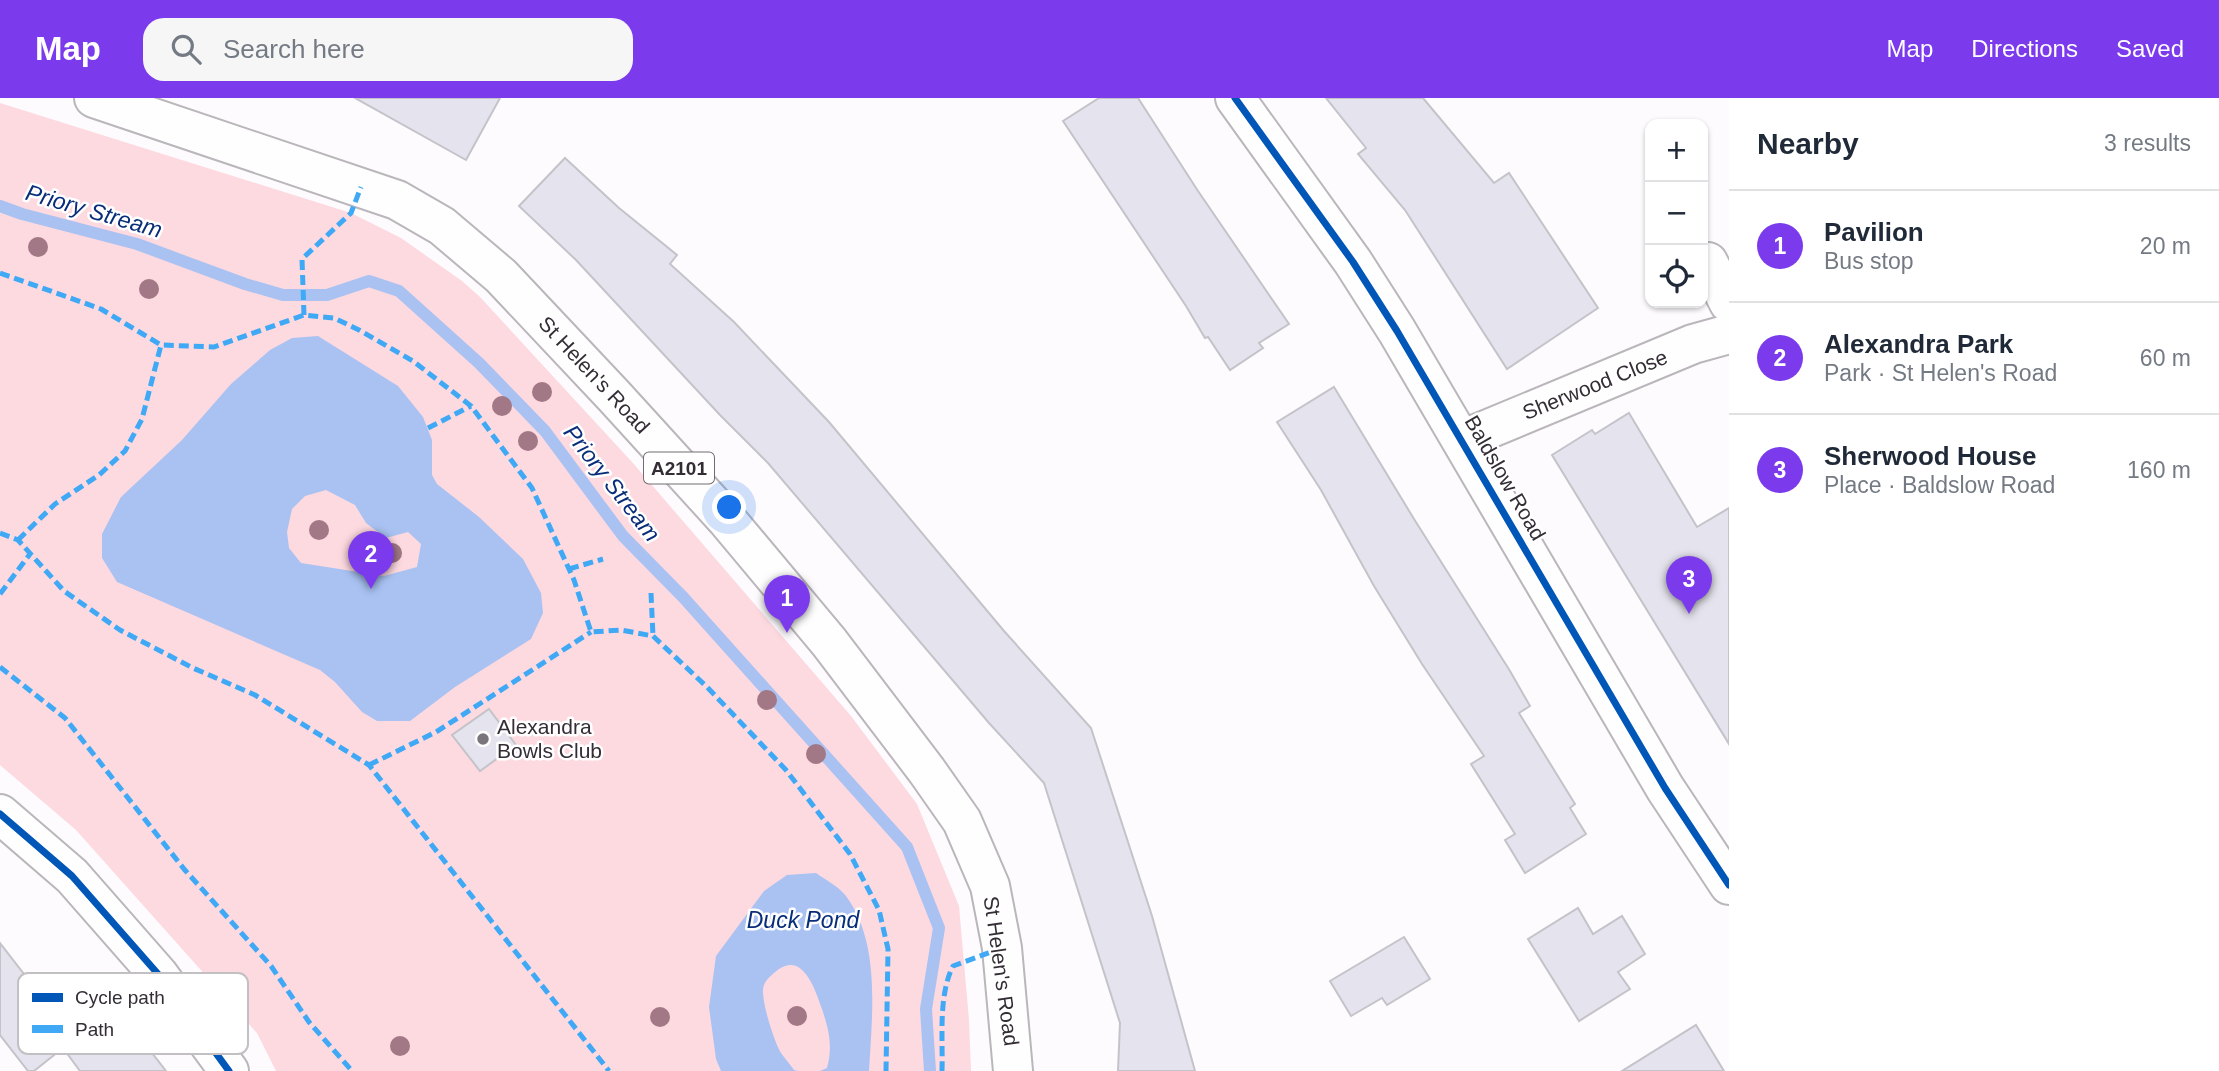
<!DOCTYPE html>
<meta charset="utf-8">
<style>
body{margin:0;font-family:Helvetica,sans-serif;background:#f6f6f7;color:#1f2937}
.controls{position:absolute;right:21px;top:21px;display:grid;overflow:hidden;border-radius:14px;box-shadow:0 2px 5px #0004}
.controls button{width:63px;height:63px;display:grid;place-items:center;padding:0;border:0;border-bottom:2px solid #e0e1e3;background:#fff;color:#1f2937;font:35px sans-serif}
.you{position:absolute;left:730px;top:410px;width:24px;height:24px;margin:-18px;border:5px solid #fff;border-radius:50%;background:#1a73e8;box-shadow:0 0 0 10px #1a73e833}
.badge{display:grid;place-items:center;width:46px;height:46px;border-radius:50%;background:#7c3aed;color:#fff;font-size:23px;font-weight:700}
.pin{position:absolute;translate:-50% -58px;filter:drop-shadow(0 2px 4px #0008)}
.pin::after{content:'';position:absolute;top:37px;width:24px;height:21px;background:inherit;clip-path:polygon(0 0,100% 0,50% 100%)}
.list{margin:0;padding:0;list-style:none}
h2{display:flex;justify-content:space-between;align-items:center;height:91px;margin:0;padding:0 28px;font-size:30px}
h2 small{font-size:23px;font-weight:400;color:#747a83}
.list li{display:grid;grid-template-columns:46px 1fr auto;gap:21px;align-items:center;box-sizing:border-box;height:112px;padding:0 28px;border-top:2px solid #e0e1e3}
.list b{display:block;font-size:26px;white-space:nowrap}
.list p{margin:0;font-size:23px;white-space:nowrap;color:#747a83}
.list em{font-size:23px;font-style:normal;color:#747a83}
.icon{flex:none;width:38px;height:38px;fill:none;stroke:currentColor;stroke-width:2;stroke-linecap:round;stroke-linejoin:round}
.map{position:relative;flex:none;width:1729px;height:973px;overflow:hidden}
header{display:flex;align-items:center;gap:42px;box-sizing:border-box;height:98px;padding:0 35px;background:#7c3aed;color:#fff}
header strong{font-size:33px}
nav{display:flex;gap:38px;margin-inline-start:auto;font-size:24px}
.search{width:490px;height:63px;background:#f6f6f7;display:flex;align-items:center;gap:18px;box-sizing:border-box;padding:0 24px;border-radius:21px;color:#747a83;font-size:26px}
main{display:flex}
aside{flex:1;background:#fff}
.map>svg:first-child{display:block}
.green{fill:#fdd9e0}
.water{fill:#a9c2f2;fill-rule:evenodd}
.lines{fill:none;stroke-linecap:round;stroke-linejoin:round}
.stream{stroke:#a9c2f2;stroke-width:12}
.building{fill:#e5e4ee;stroke:#c4c3c9;stroke-width:2}
.minor-casing{stroke:#bab6bb;stroke-width:42}
.major-casing{stroke:#bab6bb;stroke-width:42}
.minor{stroke:#fffeff;stroke-width:38}
.major{stroke:#fffeff;stroke-width:38}
.quiet{stroke:#3fa9f5;stroke-width:5;stroke-dasharray:10 5;stroke-linecap:butt}
.cycleway-casing{stroke:#fff;stroke-width:11}
.cycleway{stroke:#0057b8;stroke-width:7}
.tree{fill:#a27786}
.poi-dot{fill:#7a757c;stroke:#fff;stroke-width:2.5}
.labels{text-anchor:middle;stroke-width:5;stroke-linejoin:round;paint-order:stroke}
.shield{fill:#fff;stroke:#716c72;stroke-width:2}
.shield-label{font-size:19px;font-weight:bold;fill:#342d36}
.street-label{font-size:21px;fill:#342d36;stroke:#fff}
.poi-label{font-size:21px;fill:#342d36;stroke:#fff;text-anchor:start}
.water-label{font-size:23px;font-style:italic;fill:#082e7a;stroke:#fff}
.key{fill:#fff;stroke:#c2c0c3;stroke-width:2}
.key-label{font-size:19px;fill:#342d36}
</style>
<header>
<strong>Map</strong>
<div class="search"><svg class="icon" aria-label="search" viewBox="0 0 24 24"><circle cx="10" cy="10" r="6"/><path d="M15 15l6 6"/></svg>Search here</div>
<nav><a>Map</a><a>Directions</a><a>Saved</a></nav>
</header>
<main>
<div class="map">
<svg width="1729" height="973" viewBox="0 0 1729 973">
<rect width="100%" height="100%" fill="#fdfbfe"/>
<path class="green" d="M0 5 351 115 401 140 462 183 480 199 632 364 851 618 917 706 959 808 969 922 971 973H276L257 935 76 732 0 667Z"/>
<g class="water">
<path d="M318 238 398 288 423 319 432 342V377L437 386 479 419 523 461 541 495 543 515 531 541 455 589 410 623H377L362 614 335 584 320 572 117 484 102 460V436L121 399 182 342 231 286 270 252 292 240ZM326 392 355 407 366 425 386 440 408 434 421 446 417 469 384 478 301 465 289 450 287 434 292 411 305 398Z"/>
<path d="M816 775C826 782 839 789 846 798 881 845 872 918 869 973H820L827 970C833 949 829 932 822 911 816 894 804 854 779 871 774 875 766 881 764 887 759 897 774 944 781 955 785 961 790 966 794 972L798 973H721L716 961 709 909 716 858 764 793 787 777Z"/>
</g>
<g class="lines">
<path class="stream" d="M0 108 22 116 137 146 245 186 283 197H327L369 183 399 193 479 265 545 333 623 438 683 499 907 749 939 830 926 911 930 973"/>
</g>
<g class="building">
<path d="M355 0H500L466 62Z"/>
<path d="M1099 0H1138L1198 93 1289 226 1259 245 1263 250 1230 272 1208 239 1205 240 1186 208 1063 23Z"/>
<path d="M1326 0H1423L1494 85 1509 75 1598 210 1507 271 1405 112 1358 56 1366 50Z"/>
<path d="M565 60 619 110 677 157 670 166 734 224 829 324 1004 533 1091 630 1152 818 1195 973H1118L1120 925 1044 685 989 625 768 365 720 317 576 162 519 108Z"/>
<path d="M1334 289 1414 421 1510 573 1530 608 1519 615 1575 706 1570 710 1586 736 1525 775 1505 742 1515 736 1471 666 1484 658 1422 566 1374 488 1321 392 1277 324Z"/>
<path d="M1629 315 1697 429 1729 410V646L1552 357 1592 332 1595 336Z"/>
<path d="M489 611 516 647 480 673 452 637Z"/>
<path d="M1578 810 1593 836 1622 818 1645 856 1618 874 1630 891 1579 923 1528 841Z"/>
<path d="M1404 839 1430 881 1387 907 1382 900 1351 918 1330 883Z"/>
<path d="M0 845 52 912 73 896 79 904 100 888 166 973H80L63 950 34 973H28L0 937Z"/>
<path d="M1696 927 1724 973H1622Z"/>
</g>
<g class="lines">
<defs>
<g id="minor">
<path d="M1235 0 1353 164 1397 233 1665 690 1729 787"/>
<path d="M1708 164 1729 205"/>
<path d="M1462 342 1693 246 1729 236"/>
<path d="M0 716 72 778 158 876 229 973"/>
</g>
<path id="major" d="M94 0 397 102 442 128 501 178 614 298 727 422 829 544 927 673 962 723 990 788 1002 850 1013 973"/>
</defs>
<use href="#minor" class="minor-casing"/>
<use href="#major" class="major-casing"/>
<use href="#minor" class="minor"/>
<use href="#major" class="major"/>
<g class="quiet">
<path d="M0 175 101 211 161 247 214 249 304 217 334 220 359 232 413 263 471 308 532 390 574 482 591 534 621 532 653 538 707 589 786 672 850 756 879 812 888 851 886 973"/>
<path d="M304 217 302 161 351 115 361 89"/>
<path d="M428 330 471 308"/>
<path d="M0 435 18 442 64 493 120 532 193 570 255 597 369 667 609 973"/>
<path d="M18 442 55 406 99 377 125 353 142 321 161 247"/>
<path d="M569 471 603 461"/>
<path d="M651 495 653 538"/>
<path d="M0 496 30 456"/>
<path d="M0 569 65 620 184 771 271 868 309 924 352 973"/>
<path d="M369 667 436 634 591 534"/>
<path d="M942 973C943 940 938 898 953 868L1002 850"/>
</g>
<defs>
<g id="cycleway">
<path d="M1235 0 1353 164 1397 233 1665 690 1729 787"/>
<path d="M0 716 72 778 158 876 229 973"/>
</g>
</defs>
<use href="#cycleway" class="cycleway-casing"/>
<use href="#cycleway" class="cycleway"/>
</g>
<g class="tree">
<circle cx="38" cy="149" r="10"/>
<circle cx="149" cy="191" r="10"/>
<circle cx="542" cy="294" r="10"/>
<circle cx="502" cy="308" r="10"/>
<circle cx="528" cy="343" r="10"/>
<circle cx="319" cy="432" r="10"/>
<circle cx="392" cy="455" r="10"/>
<circle cx="767" cy="602" r="10"/>
<circle cx="816" cy="656" r="10"/>
<circle cx="797" cy="918" r="10"/>
<circle cx="660" cy="919" r="10"/>
<circle cx="400" cy="948" r="10"/>
</g>
<circle class="poi-dot" cx="483" cy="641" r="7"/>
<g class="labels">
<rect class="shield" x="644" y="354.5" width="70" height="31" rx="5"/>
<g class="shield-label">
<text x="679" y="377">A2101</text>
</g>
<g class="street-label">
<text transform="translate(594 277) rotate(47)" y="7">St Helen's Road</text>
<text transform="translate(1595 287) rotate(-22)" y="7">Sherwood Close</text>
<text transform="translate(1505 380) rotate(60)" y="7">Baldslow Road</text>
<text transform="translate(1001 873) rotate(82)" y="7">St Helen's Road</text>
</g>
<g class="poi-label">
<text x="497" y="636">Alexandra<tspan x="497" dy="24">Bowls Club</tspan></text>
</g>
<g class="water-label">
<text transform="translate(94 113) rotate(16)" y="8">Priory Stream</text>
<text transform="translate(612 385) rotate(52)" y="8">Priory Stream</text>
<text x="803" y="830">Duck Pond</text>
</g>
</g>
<rect x="18" y="875" width="230" height="81" rx="10" class="key"/>
<rect x="32" y="895" width="31" height="9" fill="#0057b8"/>
<rect x="32" y="927" width="31" height="8" fill="#3fa9f5"/>
<g class="key-label">
<text x="75" y="906">Cycle path</text>
<text x="75" y="938">Path</text>
</g>
</svg>
<div class="controls">
<button>+</button>
<button>−</button>
<button><svg class="icon" aria-label="locate" viewBox="0 0 24 24"><circle cx="12" cy="12" r="6"/><path d="M12 2v4M12 18v4M2 12h4M18 12h4"/></svg></button>
</div>
<div class="you"></div>
<div class="pin badge" style="left:787px;top:535px">1</div>
<div class="pin badge" style="left:371px;top:491px">2</div>
<div class="pin badge" style="left:1689px;top:516px">3</div>
</div>
<aside>
<h2>Nearby<small>3 results</small></h2>
<ul class="list">
<li><span class="badge">1</span><div><b>Pavilion</b><p>Bus stop</p></div><em>20 m</em></li>
<li><span class="badge">2</span><div><b>Alexandra Park</b><p>Park · St Helen's Road</p></div><em>60 m</em></li>
<li><span class="badge">3</span><div><b>Sherwood House</b><p>Place · Baldslow Road</p></div><em>160 m</em></li>
</ul>
</aside>
</main>
